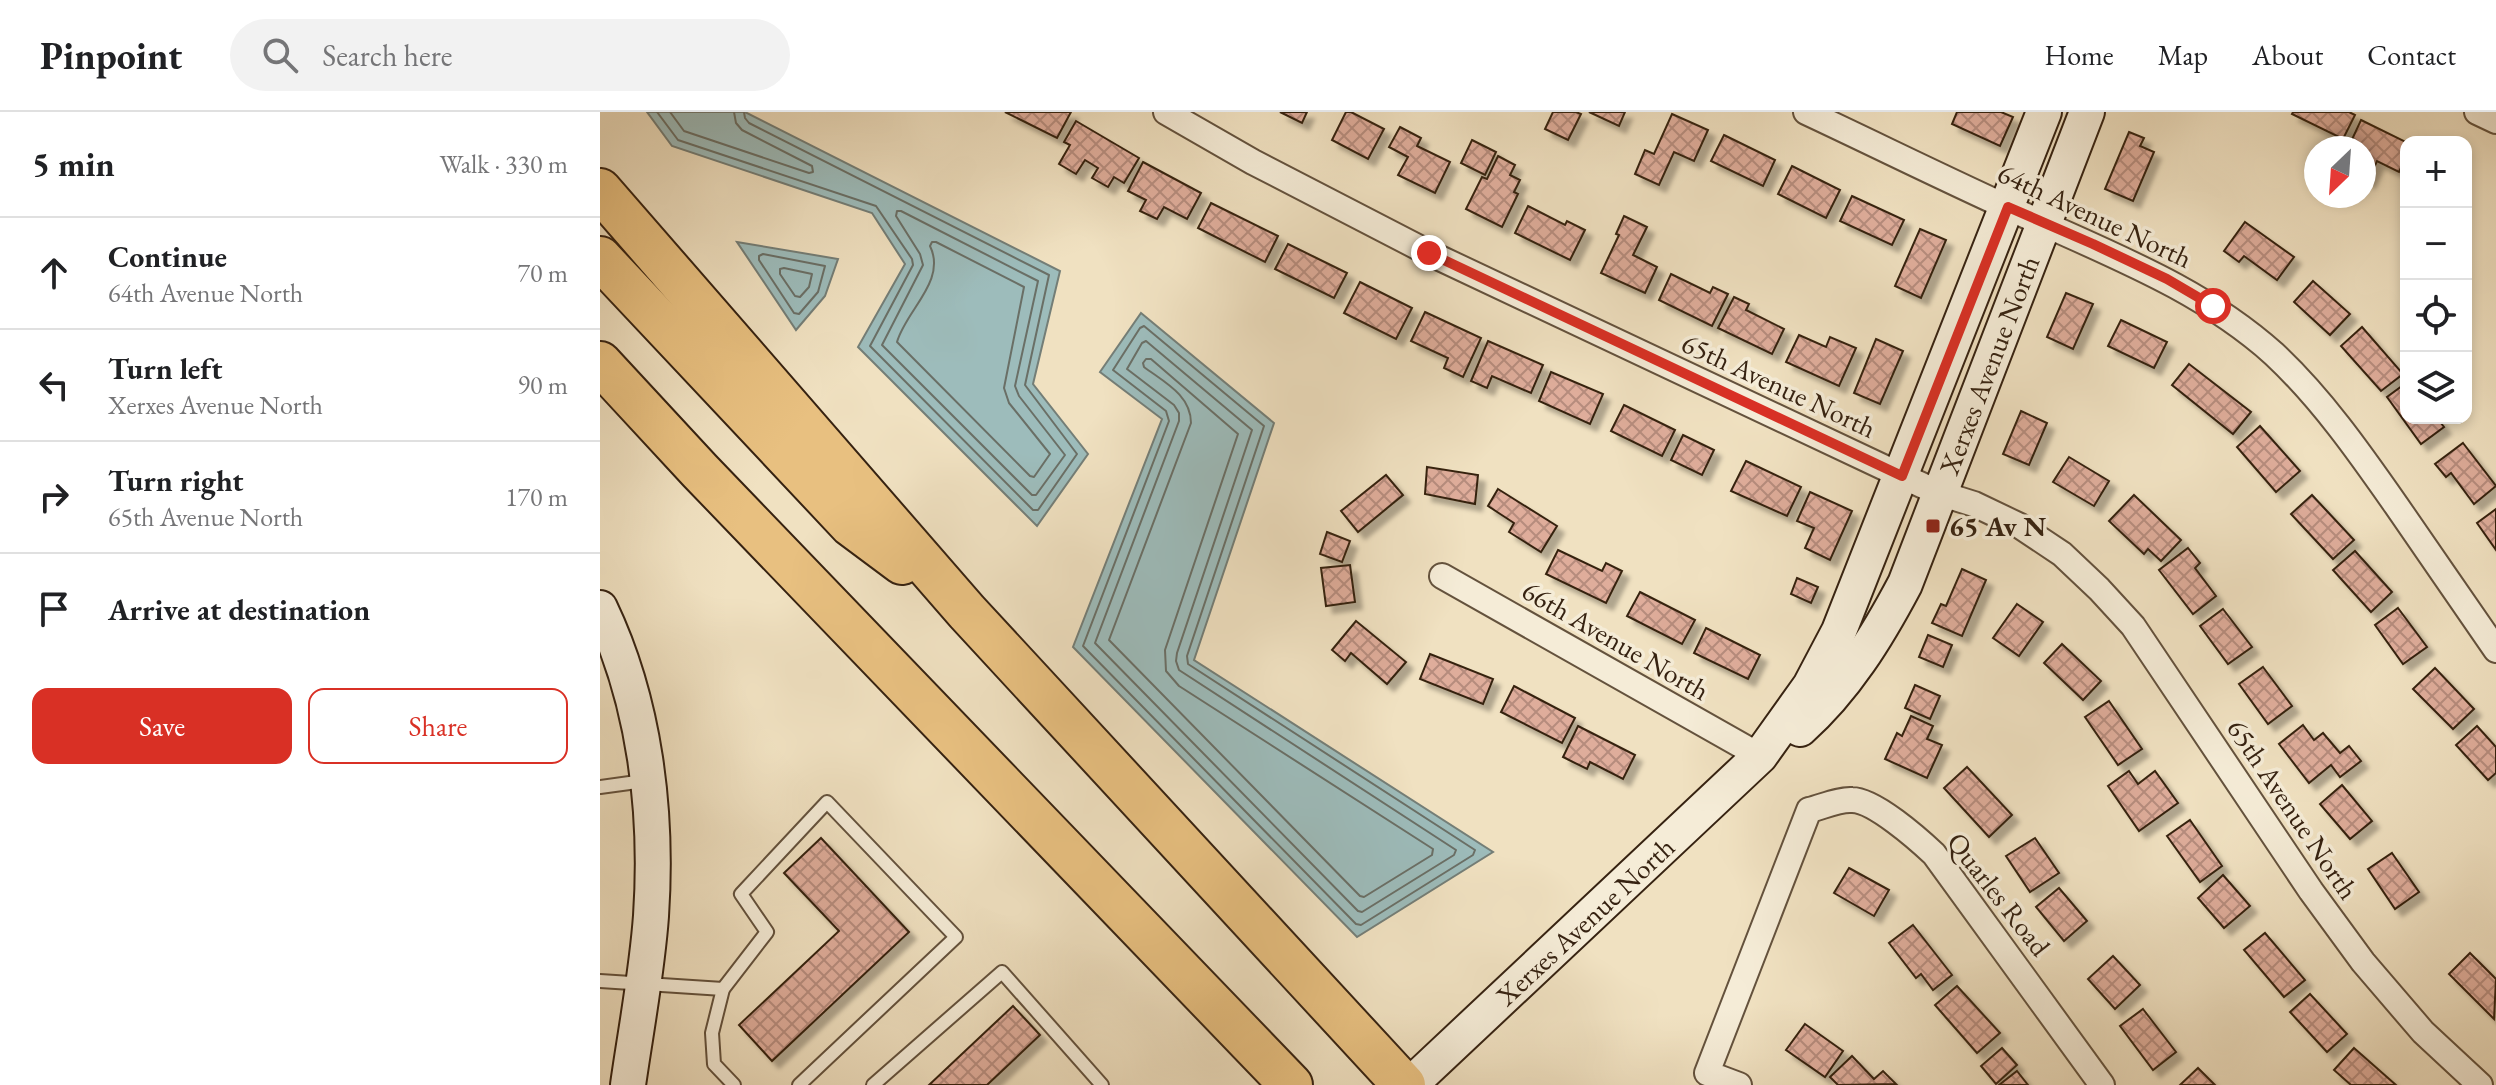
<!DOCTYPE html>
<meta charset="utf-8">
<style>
body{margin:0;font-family:"EB Garamond",serif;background:#f2f2f2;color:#202124}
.controls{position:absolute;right:24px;top:24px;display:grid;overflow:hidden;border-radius:16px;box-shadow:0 4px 12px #0003}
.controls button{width:72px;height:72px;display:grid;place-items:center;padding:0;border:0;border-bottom:2px solid #e0e0e0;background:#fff;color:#202124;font:40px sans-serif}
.compass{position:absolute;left:1704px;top:24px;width:72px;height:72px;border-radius:50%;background:#fff;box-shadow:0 4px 12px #0003;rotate:205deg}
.stop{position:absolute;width:24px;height:24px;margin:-18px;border:6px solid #d93025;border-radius:50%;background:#fff}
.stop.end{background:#d93025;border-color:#fff;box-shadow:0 2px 8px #0008}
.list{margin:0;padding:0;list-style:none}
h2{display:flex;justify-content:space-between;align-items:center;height:104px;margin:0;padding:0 32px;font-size:34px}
h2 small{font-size:26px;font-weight:400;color:#757577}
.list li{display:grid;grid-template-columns:52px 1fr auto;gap:24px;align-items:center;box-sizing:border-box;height:112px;padding:0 32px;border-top:2px solid #e0e0e0}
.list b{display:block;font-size:30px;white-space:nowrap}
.list p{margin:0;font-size:26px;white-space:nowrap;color:#757577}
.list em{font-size:26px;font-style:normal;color:#757577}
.actions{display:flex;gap:16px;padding:24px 32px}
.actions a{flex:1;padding:18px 0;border:2px solid #d93025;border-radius:16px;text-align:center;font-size:28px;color:#d93025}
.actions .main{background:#d93025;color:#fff}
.icon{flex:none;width:44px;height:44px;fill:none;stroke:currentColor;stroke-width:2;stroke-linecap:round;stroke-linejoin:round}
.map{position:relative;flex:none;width:1896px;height:973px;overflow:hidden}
header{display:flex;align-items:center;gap:48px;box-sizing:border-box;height:112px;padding:0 40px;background:#fff;border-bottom:2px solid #e0e0e0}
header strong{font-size:38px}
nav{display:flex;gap:44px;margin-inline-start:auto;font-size:28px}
.search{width:560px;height:72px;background:#f2f2f2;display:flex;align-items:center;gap:20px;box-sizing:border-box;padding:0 28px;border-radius:44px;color:#757577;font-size:30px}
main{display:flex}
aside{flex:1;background:#fff}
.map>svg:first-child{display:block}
.water{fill:#9dbcbb;stroke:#747e77;stroke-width:2}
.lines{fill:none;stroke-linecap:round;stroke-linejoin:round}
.shore{stroke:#6a6f66;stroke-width:2}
.building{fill:url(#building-cross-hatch);stroke:#362211;stroke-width:2;filter:url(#shadow)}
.lane-casing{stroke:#64523d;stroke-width:16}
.street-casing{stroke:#64523d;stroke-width:28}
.secondary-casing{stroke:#362211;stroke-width:38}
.highway-casing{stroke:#362211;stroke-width:46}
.lane{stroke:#f5ecd7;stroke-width:12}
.street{stroke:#f5ecd7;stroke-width:24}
.secondary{stroke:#f5ecd7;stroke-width:34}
.highway{stroke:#e8c080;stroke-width:42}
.route{stroke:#d93025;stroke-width:10}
.poi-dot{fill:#8f2418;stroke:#f5ecd7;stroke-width:3}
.labels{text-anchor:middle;stroke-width:7;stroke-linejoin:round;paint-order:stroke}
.street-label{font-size:28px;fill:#362211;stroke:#f5ecd7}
.poi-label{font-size:28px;font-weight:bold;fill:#362211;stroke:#f5ecd7;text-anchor:start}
</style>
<header>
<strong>Pinpoint</strong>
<div class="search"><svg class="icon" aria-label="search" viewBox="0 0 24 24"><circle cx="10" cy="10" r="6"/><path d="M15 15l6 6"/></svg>Search here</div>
<nav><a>Home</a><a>Map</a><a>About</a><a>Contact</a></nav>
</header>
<main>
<aside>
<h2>5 min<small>Walk · 330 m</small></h2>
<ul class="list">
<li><svg class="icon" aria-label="ahead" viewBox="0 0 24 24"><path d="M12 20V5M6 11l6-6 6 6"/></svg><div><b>Continue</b><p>64th Avenue North</p></div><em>70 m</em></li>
<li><svg class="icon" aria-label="left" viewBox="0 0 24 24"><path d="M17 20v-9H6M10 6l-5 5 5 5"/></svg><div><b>Turn left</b><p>Xerxes Avenue North</p></div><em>90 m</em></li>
<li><svg class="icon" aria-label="right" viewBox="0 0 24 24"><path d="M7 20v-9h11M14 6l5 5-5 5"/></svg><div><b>Turn right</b><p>65th Avenue North</p></div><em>170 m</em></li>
<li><svg class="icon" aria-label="arrive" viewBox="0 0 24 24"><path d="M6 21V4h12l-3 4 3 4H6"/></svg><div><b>Arrive at destination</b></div></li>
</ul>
<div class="actions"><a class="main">Save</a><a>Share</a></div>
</aside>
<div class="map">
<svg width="1896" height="973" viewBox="0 0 1896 973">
<defs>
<pattern id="building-cross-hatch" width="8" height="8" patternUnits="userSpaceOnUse" patternTransform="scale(2)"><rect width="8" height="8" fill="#dfad9b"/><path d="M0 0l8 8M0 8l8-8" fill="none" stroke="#b68c7d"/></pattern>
<filter id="shadow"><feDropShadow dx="7" dy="7" stdDeviation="2" flood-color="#0004"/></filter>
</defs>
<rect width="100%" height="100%" fill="#f0e1c1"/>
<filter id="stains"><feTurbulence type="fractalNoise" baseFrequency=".0025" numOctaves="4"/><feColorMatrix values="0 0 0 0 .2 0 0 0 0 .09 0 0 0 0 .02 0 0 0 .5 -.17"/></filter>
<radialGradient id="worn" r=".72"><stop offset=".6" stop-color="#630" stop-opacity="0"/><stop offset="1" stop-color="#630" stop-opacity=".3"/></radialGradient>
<g class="water">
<path d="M47 0H145L460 159 433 272 488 342 437 414 258 235 305 152 272 101 72 34Z"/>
<path d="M137 130 238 147 225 184 196 218Z"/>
<path d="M541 201 674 311 594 548 893 740 757 825 473 535 562 307 500 260Z"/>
</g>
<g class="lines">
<g class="shore">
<path d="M57 0 78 28 276 94 312 147 313 153 270 234 433 398H438L477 342 425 273 449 163 149 11 145 6 144 0"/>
<path d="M70 0 84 19 209 61 213 60 212 54 142 18 136 11 134 0"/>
<path d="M297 99H301L438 169 415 274 419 284 465 343 436 383H432L282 233 323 153 320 142 296 104Z"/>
<path d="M332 130H336L424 175 404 276 409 291 450 342 434 365 430 364 297 230C306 198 347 169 330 134Z"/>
<path d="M163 142 225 154 218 180 199 202 194 201 159 148V144Z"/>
<path d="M184 156 212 162 209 175 200 185 195 184 180 162V157Z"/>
<path d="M544 214 664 314 587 544 588 552 875 738 873 743 761 813 756 812 483 534 569 309 566 299 513 258 540 216Z"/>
<path d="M546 229 652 318 577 541 576 549 579 558 856 738 854 743 762 800 758 799 495 531 579 309V301L574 293 527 257 542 231Z"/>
<path d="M546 247H551L638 322 565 538 566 559 579 574 833 737 832 743 764 785 760 784 509 528 591 311C591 283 564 270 544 255L543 251Z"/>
</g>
</g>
<g class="building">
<path d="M405 0H471L457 26Z"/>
<path d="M680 0H707L702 11Z"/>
<path d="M746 0H751L784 17 768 47 732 28Z"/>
<path d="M953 0H976L981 2 968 28 945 17Z"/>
<path d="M989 0H1025L1019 14Z"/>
<path d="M1357 0H1401L1413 5 1400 34 1352 12Z"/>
<path d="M1693 0H1749L1755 3 1743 27 1692 2Z"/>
<path d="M1072 2 1108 18 1094 49 1074 40 1059 73 1035 62 1045 38 1054 42Z"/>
<path d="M1761 8 1806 30V45L1799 60 1777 49 1768 69 1764 67V36H1748Z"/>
<path d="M476 9 539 46 524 71 514 65 508 75 492 66 498 56 485 48 476 62 459 52 470 33 464 30Z"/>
<path d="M800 15 821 26 817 34 850 50 835 81 798 63 808 45 789 35Z"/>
<path d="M1529 20 1544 26 1540 34 1554 40 1533 89 1505 77Z"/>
<path d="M1124 23 1175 48 1163 74 1111 49Z"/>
<path d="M872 28 896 40 885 63 861 51Z"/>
<path d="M898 44 915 53 910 63 920 68 914 80 918 82 902 115 866 97 882 65 887 67Z"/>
<path d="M543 50 601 81 587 107 564 95 557 107 540 99 546 88 528 79Z"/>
<path d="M1192 54 1240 78 1226 106 1178 82Z"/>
<path d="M1252 84 1304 108 1292 133 1240 109Z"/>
<path d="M611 91 678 124 665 150 598 116Z"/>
<path d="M928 94 965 113 967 109 985 118 970 148 915 121Z"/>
<path d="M1024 104 1047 115 1033 143 1057 155 1045 181 1001 161 1019 123 1016 122Z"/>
<path d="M1645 110 1694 145 1677 168 1644 144 1639 150 1624 139Z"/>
<path d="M1320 117 1346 128 1321 186 1295 174Z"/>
<path d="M688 132 747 161 734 186 675 157Z"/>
<path d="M1071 162 1110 181 1113 175 1128 182 1112 214 1059 188Z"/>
<path d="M1713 169 1750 202 1730 223 1694 190Z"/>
<path d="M760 170 812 196 796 227 744 201Z"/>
<path d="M1466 181 1493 192 1473 237 1447 225Z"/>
<path d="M1134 185 1149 192 1146 198 1184 217 1172 242 1118 216Z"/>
<path d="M825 200 881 226 863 265 844 256 848 246 811 229Z"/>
<path d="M1521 208 1567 230 1554 256 1508 234Z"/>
<path d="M1762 215 1803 262 1781 279 1741 234Z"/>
<path d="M1199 223 1226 235 1230 225 1256 236 1239 274 1186 250Z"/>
<path d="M1276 227 1303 239 1280 292 1254 281Z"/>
<path d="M888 229 943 253 931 281 892 264 887 276 871 269Z"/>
<path d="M1589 252 1651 300 1633 322 1572 273Z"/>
<path d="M951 260 1003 282 990 312 939 289Z"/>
<path d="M1806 271V306H1837L1844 315 1821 332 1787 285Z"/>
<path d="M1024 293 1075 318 1062 344 1011 319Z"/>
<path d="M1421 299 1447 311 1429 353 1403 342Z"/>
<path d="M1660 314 1700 359 1676 380 1637 335Z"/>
<path d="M1083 323 1114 338 1102 363 1071 348Z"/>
<path d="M1863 331 1896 374 1874 392 1851 361 1846 365 1835 352Z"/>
<path d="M1469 345 1509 369 1494 394 1453 370Z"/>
<path d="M1146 349 1201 375 1187 404 1131 379Z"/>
<path d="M827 355 878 363 875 392 825 382Z"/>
<path d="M786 363 803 383 758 420 741 399Z"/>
<path d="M898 377 957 414 941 440 909 420 914 411 888 394Z"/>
<path d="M1210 380 1252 399 1230 448 1205 436 1214 416 1197 409Z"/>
<path d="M1534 383 1581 428 1561 449 1548 437 1544 442 1509 409Z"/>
<path d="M1712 383 1754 428 1733 447 1691 402Z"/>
<path d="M1896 397V438L1877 411Z"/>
<path d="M727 420 750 429 742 450 720 442Z"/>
<path d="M1588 436 1600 451 1595 456 1616 484 1593 502 1559 458Z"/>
<path d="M958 438 1002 459 1006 451 1022 459 1006 491 946 462Z"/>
<path d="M1755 439 1792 480 1771 500 1733 458Z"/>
<path d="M750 453 755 490 726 494 721 456Z"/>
<path d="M1362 457 1386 468 1362 524 1332 511 1341 492 1346 494Z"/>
<path d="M1197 466 1218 475 1211 491 1191 482Z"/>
<path d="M1040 480 1095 508 1082 532 1027 504Z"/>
<path d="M1417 492 1443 510 1419 544 1393 526Z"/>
<path d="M1798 496 1827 535 1803 552 1775 513Z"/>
<path d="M1623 497 1652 535 1628 552 1600 514Z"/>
<path d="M756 509 806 550 787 572 751 541 745 549 732 538Z"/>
<path d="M1106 516 1160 543 1148 567 1094 541Z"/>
<path d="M1328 523 1352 533 1343 555 1319 545Z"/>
<path d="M1462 532 1501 569 1483 588 1444 551Z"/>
<path d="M830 542 893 567 883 592 820 567Z"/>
<path d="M1663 555 1692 594 1668 612 1639 572Z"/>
<path d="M1835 556 1874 597 1853 617 1813 577Z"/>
<path d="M1315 573 1340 584 1330 607 1305 596Z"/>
<path d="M914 574 975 606 962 631 901 600Z"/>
<path d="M1509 589 1542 637 1518 653 1485 605Z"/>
<path d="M1311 604 1333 614 1327 627 1342 633 1327 666 1285 647 1297 621 1302 624Z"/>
<path d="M1703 613 1714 628 1723 621 1740 641 1749 634 1761 649 1740 665 1731 653 1709 671 1679 632Z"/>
<path d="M978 614 1035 643 1023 667 990 650 987 657 963 645Z"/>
<path d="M1877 614 1896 635V661L1888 668 1856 633Z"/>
<path d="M1367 655 1412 703 1389 725 1344 676Z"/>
<path d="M1529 659 1538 672 1555 659 1578 691 1539 719 1508 674Z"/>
<path d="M1742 673 1772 709 1750 727 1720 692Z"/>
<path d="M1590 708 1622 754 1600 770 1567 724Z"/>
<path d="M221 726 309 820 172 949 139 913 239 819 184 761Z"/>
<path d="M1435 726 1459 761 1430 780 1406 744Z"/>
<path d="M1792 741 1819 780 1795 797 1768 757Z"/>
<path d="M1249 756 1289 778 1274 804 1234 781Z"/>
<path d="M1623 763 1650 794 1624 816 1598 786Z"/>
<path d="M1459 776 1487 809 1464 829 1436 795Z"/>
<path d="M1313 813 1352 863 1333 878 1321 862 1316 866 1289 831Z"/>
<path d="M1665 821 1705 868 1684 885 1644 838Z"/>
<path d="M1870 841 1896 867 1894 907 1849 862Z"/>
<path d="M1513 844 1540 873 1515 897 1488 867Z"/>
<path d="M1357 874 1400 921 1377 941 1335 893Z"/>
<path d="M1710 882 1747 922 1727 940 1690 900Z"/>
<path d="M413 894 440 923 387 973H329Z"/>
<path d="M1543 897 1576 940 1553 958 1520 914Z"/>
<path d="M1205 912 1243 939 1225 965 1186 938Z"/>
<path d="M1402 936 1417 953 1396 972 1381 954Z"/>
<path d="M1754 936 1796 973H1751L1734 958Z"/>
<path d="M1252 944 1274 967 1283 959 1296 972 1238 973 1230 965Z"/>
<path d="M1598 956 1615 973H1580Z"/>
<path d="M1417 959 1428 973H1399Z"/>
</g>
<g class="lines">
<defs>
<g id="lane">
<path d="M0 675 44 669"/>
<path d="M0 869 123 877"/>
<path d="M134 973 114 952 112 921 123 877 167 820 141 782 227 690 356 825 199 973"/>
<path d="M273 973 402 860 502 973"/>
</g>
<g id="street">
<path d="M566 0 653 50 829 141 1302 364 1339 381 1374 392 1420 414 1462 442 1499 477 1533 514 1711 779 1763 850 1823 920 1880 973"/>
<path d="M1206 0C1285 37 1363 76 1442 111 1524 148 1606 181 1674 242 1721 286 1759 340 1796 393 1829 441 1863 490 1896 538"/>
<path d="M1877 0 1896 9"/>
<path d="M842 464 1160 644"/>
<path d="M1139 973 1107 961 1209 698C1222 695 1239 687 1252 688 1274 688 1318 727 1334 742L1502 973"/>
</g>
<g id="secondary">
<path d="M0 496C45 590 58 700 51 804 47 860 36 917 28 973"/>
<path d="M1200 617C1245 577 1277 525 1305 472L1487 0"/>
<path d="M810 973 1160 644 1210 574 1239 519 1444 0"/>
</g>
<g id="highway">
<path d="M0 78 367 500 804 973"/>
<path d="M0 146 251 413 302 451"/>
<path d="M0 251 100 359 691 973"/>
</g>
</defs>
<use href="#lane" class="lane-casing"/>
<use href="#street" class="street-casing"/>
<use href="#secondary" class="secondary-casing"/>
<use href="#highway" class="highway-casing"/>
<use href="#lane" class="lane"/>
<use href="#street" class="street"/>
<use href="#secondary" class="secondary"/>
<use href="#highway" class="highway"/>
</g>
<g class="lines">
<path class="route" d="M829 141 1302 364 1408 95 1493 132 1567 167 1613 194"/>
</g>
<rect class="poi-dot" x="1325" y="406" width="16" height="16" rx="4"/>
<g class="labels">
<g class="street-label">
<text transform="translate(1495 103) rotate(25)" y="10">64th Avenue North</text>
<text transform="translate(1389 253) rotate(-69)" y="10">Xerxes Avenue North</text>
<text transform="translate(1179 273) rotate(25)" y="10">65th Avenue North</text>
<text transform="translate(1016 528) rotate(30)" y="10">66th Avenue North</text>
<text transform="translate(1693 697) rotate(56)" y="10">65th Avenue North</text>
<text transform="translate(1399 782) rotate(52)" y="10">Quarles Road</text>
<text transform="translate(985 809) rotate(-43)" y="10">Xerxes Avenue North</text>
</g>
<g class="poi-label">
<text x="1349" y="424">65 Av N</text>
</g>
</g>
<rect width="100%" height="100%" filter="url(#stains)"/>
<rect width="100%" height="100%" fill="url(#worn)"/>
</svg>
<div class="controls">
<button>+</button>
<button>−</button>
<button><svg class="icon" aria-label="locate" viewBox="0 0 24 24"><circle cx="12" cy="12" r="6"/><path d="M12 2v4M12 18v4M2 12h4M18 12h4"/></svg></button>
<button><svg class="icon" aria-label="layers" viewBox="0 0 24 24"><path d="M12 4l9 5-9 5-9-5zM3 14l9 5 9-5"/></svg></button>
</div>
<svg class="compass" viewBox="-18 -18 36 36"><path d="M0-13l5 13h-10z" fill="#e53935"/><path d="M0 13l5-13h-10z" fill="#757577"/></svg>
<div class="stop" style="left:1613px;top:194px"></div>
<div class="stop end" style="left:829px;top:141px"></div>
</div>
</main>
